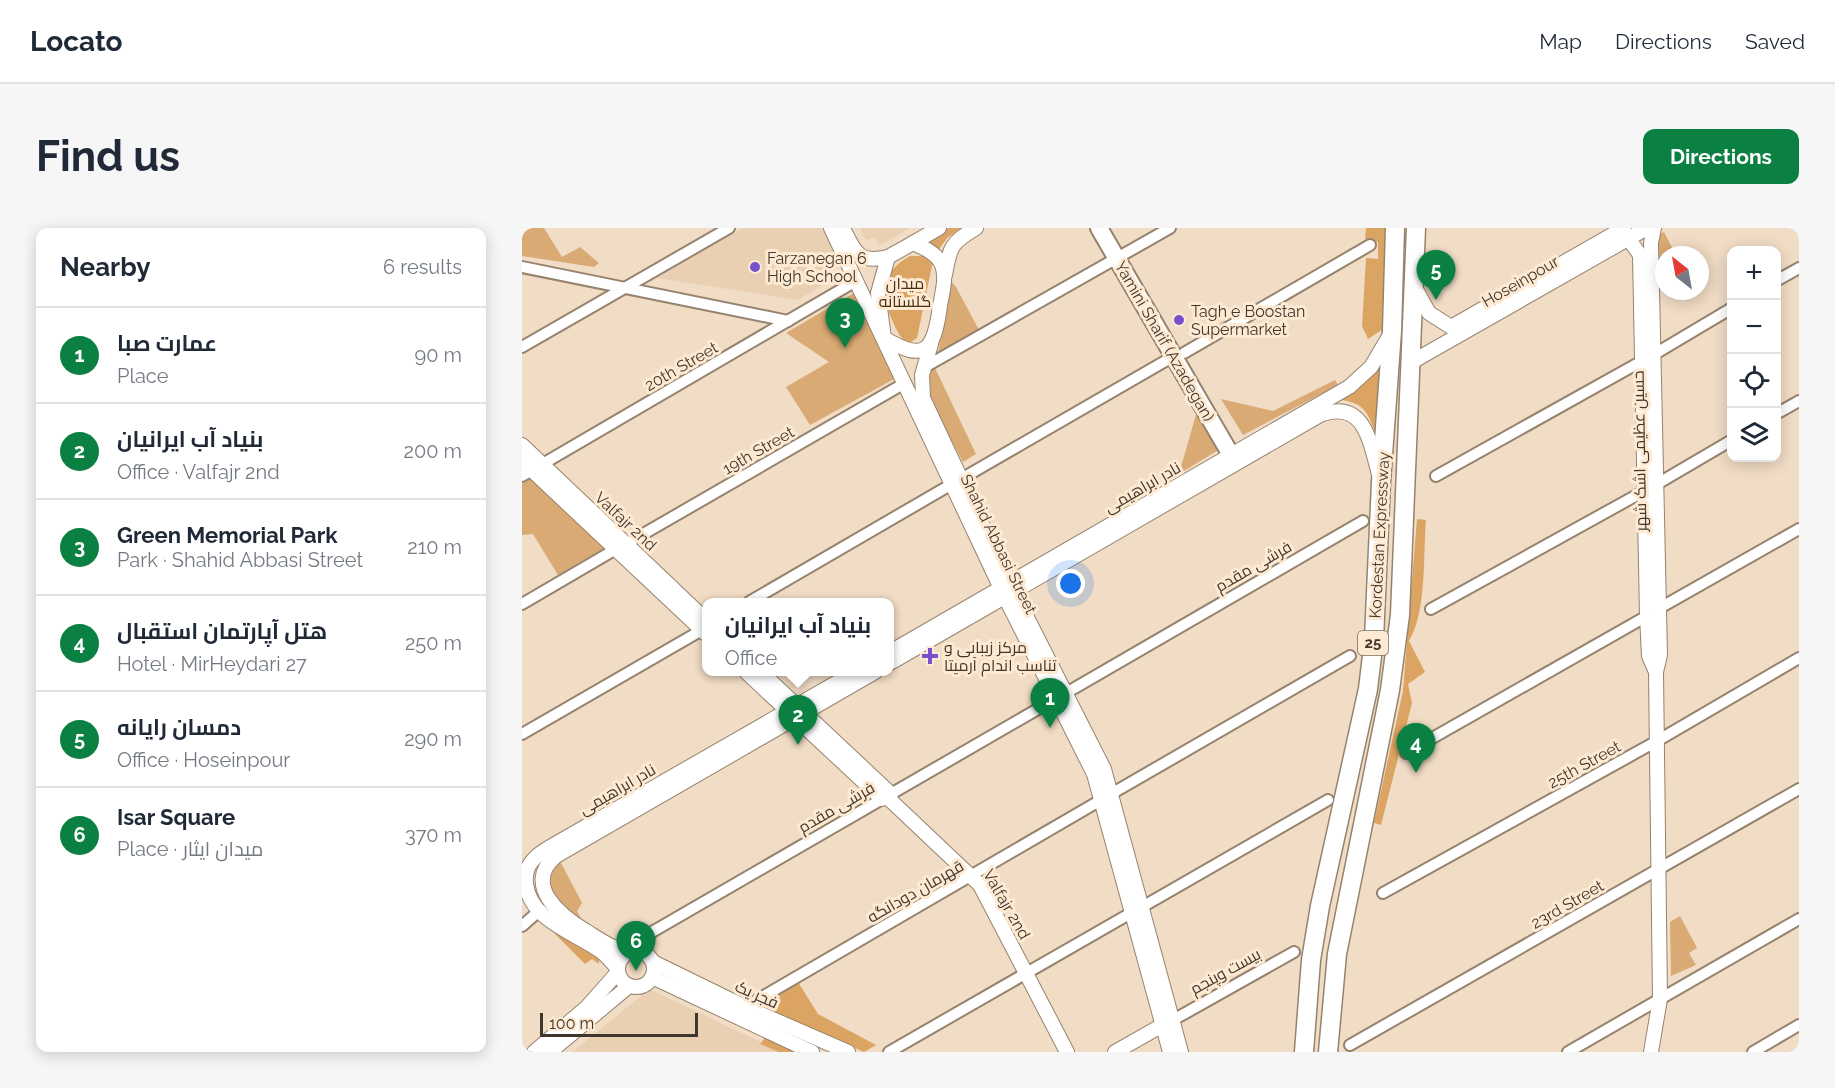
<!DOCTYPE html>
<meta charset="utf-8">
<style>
body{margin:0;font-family:Raleway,Cairo,sans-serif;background:#f6f6f7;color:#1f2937}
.controls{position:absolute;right:18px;top:18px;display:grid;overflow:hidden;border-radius:12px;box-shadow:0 3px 15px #0003}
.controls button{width:54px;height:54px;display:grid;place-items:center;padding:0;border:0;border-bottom:2px solid #e0e1e3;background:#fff;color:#1f2937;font:30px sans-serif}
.compass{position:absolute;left:1133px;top:18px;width:54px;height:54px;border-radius:50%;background:#fff;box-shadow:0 3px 15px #0003;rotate:329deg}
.scale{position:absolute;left:18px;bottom:15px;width:158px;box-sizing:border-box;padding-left:6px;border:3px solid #3f372e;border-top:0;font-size:16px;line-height:21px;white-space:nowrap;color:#3f372e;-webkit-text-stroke:4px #fee9d2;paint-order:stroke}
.you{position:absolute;left:549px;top:356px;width:21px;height:21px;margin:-15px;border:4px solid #fff;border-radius:50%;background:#1a73e8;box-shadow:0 0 0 9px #1a73e833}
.badge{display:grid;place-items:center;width:39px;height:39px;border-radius:50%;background:#0b8043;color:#fff;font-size:20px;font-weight:700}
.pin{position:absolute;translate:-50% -50px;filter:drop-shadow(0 2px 3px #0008)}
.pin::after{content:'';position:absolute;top:32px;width:21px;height:18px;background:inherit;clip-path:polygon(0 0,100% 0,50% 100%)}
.popup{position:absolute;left:180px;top:370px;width:192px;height:78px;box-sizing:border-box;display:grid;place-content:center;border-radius:12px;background:#fff;filter:drop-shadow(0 2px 4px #0005);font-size:20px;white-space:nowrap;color:#747a83}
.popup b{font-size:22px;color:#1f2937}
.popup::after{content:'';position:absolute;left:50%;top:100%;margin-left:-12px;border:12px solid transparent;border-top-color:#fff}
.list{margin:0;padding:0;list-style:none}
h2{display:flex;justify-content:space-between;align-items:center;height:78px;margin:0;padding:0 24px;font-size:26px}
h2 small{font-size:20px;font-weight:400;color:#747a83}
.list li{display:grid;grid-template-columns:39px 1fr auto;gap:18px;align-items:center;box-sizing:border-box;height:96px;padding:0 24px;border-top:2px solid #e0e1e3}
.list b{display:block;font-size:22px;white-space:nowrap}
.list p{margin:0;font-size:20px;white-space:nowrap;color:#747a83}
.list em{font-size:20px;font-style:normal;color:#747a83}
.icon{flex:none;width:33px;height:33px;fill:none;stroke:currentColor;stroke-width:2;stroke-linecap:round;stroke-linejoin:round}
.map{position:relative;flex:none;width:1277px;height:824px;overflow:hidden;border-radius:12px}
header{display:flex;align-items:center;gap:36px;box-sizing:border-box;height:84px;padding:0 30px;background:#fff;border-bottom:2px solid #e0e1e3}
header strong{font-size:28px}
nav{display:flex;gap:33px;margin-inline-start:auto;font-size:21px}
.intro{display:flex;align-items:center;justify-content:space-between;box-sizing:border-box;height:144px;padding:0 36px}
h1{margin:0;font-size:42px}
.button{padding:15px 27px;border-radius:12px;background:#0b8043;color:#fff;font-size:21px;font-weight:700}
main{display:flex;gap:36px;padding:0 36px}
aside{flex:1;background:#fff;border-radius:12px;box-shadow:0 3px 15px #0003}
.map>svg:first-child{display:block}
.built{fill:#ead0b3}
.green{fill:#d9aa74}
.forest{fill:#dca462}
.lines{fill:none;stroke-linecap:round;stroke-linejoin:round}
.minor-casing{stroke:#96836e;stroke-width:14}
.tertiary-casing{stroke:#96836e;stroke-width:16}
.secondary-casing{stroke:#96836e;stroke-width:20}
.trunk-casing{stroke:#96836e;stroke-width:21}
.minor{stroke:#fff;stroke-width:10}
.tertiary{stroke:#fff;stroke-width:14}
.secondary{stroke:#fff;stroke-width:16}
.trunk{stroke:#fff;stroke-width:18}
.poi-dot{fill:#7752cc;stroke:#fee9d2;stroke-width:2}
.labels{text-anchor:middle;stroke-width:6;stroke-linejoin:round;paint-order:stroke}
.shield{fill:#fee9d2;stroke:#786c5f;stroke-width:1.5}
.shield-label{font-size:15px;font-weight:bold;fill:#3f372e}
.poi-label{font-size:16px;fill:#3f372e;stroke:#fee9d2;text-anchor:start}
.street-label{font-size:16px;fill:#3f372e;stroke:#fee9d2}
.park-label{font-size:16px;fill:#473014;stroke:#fee9d2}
</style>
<header>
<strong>Locato</strong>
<nav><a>Map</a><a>Directions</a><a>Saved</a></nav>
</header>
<div class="intro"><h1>Find us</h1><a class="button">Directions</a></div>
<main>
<aside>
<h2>Nearby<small>6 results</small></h2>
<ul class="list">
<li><span class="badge">1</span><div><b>عمارت صبا</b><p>Place</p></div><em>90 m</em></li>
<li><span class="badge">2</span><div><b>بنیاد آب ایرانیان</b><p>Office · Valfajr 2nd</p></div><em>200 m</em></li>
<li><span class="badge">3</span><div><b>Green Memorial Park</b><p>Park · Shahid Abbasi Street</p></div><em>210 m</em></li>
<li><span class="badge">4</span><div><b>هتل آپارتمان استقبال</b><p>Hotel · MirHeydari 27</p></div><em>250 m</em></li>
<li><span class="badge">5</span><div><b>دمسان رایانه</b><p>Office · Hoseinpour</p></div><em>290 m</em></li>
<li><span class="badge">6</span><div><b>Isar Square</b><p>Place · میدان ایثار</p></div><em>370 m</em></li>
</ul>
</aside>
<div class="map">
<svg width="1277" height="824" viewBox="0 0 1277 824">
<rect width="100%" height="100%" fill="#f1dcc5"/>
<g class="built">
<path d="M221 0H302L319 36 308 42 312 50 276 72 135 50Z"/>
<path d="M338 0H388L357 18 353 10 344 12Z"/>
<path d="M127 761 260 824H51Z"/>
</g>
<g class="green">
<path d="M0 0H22L40 29 58 19 77 35 72 39 0 28Z"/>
<path d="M1142 4 1154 27H1142V50L1138 52 1135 7Z"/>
<path d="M428 52 434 59 457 102 416 125Z"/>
<path d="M335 63 374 150 288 197 264 159 307 134 264 105Z"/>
<path d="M413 140 454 226 441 234 404 165 406 144Z"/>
<path d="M813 152 816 157 721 207 699 171 751 183Z"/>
<path d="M675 183 698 221 657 246Z"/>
<path d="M9 250 84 319 36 347 11 306 0 307V256Z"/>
<path d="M38 633 60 675 55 683 59 690 56 693 33 679 23 650Z"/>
<path d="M1158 688 1175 720 1167 725 1174 737 1149 748 1148 694Z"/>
</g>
<g class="forest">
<path d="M426 0H439L425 10 417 21 407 15 398 16Z"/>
<path d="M844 0H863L861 101 846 111 840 98 844 30 856 31V14L843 11Z"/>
<path d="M388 28H403L411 33 395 110 386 116C378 110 374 101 370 92 358 65 360 43 388 28Z"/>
<path d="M858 131 854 207C844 180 842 175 813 171Z"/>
<path d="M895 291 904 292C901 328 905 383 887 413L903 444 886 456 890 475 859 597 852 595 881 463Z"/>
<path d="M22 693 77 727V736L70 731 63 736 28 701 19 695Z"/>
<path d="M276 754 296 786 354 817 342 824 242 780V776Z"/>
<path d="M243 810 278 824H257L238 816Z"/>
</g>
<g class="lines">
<defs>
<g id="minor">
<path d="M0 39 266 93"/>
<path d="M1254 53 1277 40"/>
<path d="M0 119 207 0"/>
<path d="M662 125 848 17"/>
<path d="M1131 127 1210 80"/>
<path d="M401 140 648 0"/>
<path d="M1254 186 1277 173"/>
<path d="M0 248 334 53"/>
<path d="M914 248 1120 133"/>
<path d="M439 251 652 128"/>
<path d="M1135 256 1210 212"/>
<path d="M104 316 383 155"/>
<path d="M227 374 430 256"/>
<path d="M0 376 94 321"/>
<path d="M909 381 1124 262"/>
<path d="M1136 381 1277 301"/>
<path d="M544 465 841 293"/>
<path d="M0 506 180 402"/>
<path d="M884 525 1125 388"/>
<path d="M589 566 828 428"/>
<path d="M861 665 1135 513 1277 430"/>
<path d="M620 679 806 572"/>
<path d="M0 698 17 683"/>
<path d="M116 723 130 704 535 470"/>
<path d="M223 779 579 572"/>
<path d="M651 792 772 724"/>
<path d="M828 817 1277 561"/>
<path d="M367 824 609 685"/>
<path d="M1046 824 1277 691"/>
<path d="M1231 824 1277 797"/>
</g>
<g id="tertiary">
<path d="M309 0 483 369 572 546 648 824"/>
<path d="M321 0C333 24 336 36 366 29"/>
<path d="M1106 10 1118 27 1125 388 1127 428 1134 444"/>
<path d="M391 15C402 20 415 25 420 37 425 50 420 65 418 78 412 123 403 135 362 110L356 65 366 29Z"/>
<path d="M391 15 417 0"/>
<path d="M423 47C428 18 429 15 454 0"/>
<path d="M892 58 907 85 929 99 1102 0"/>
<path d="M409 116 400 147 401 170 492 364 582 541 659 824"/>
<path d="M888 135 1125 0"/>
<path d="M0 217 184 392"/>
<path d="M0 233 184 406"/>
<path d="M368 424 827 159 849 139 869 105"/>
<path d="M368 435 798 187C843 170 848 215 857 246"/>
<path d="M224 444 360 571"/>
<path d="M239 444 369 566"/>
<path d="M365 569 458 657 545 824"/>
<path d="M111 723C93 723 80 713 64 703 38 688 0 656 34 628L353 444"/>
<circle cx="114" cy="741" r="18"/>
<path d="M131 734 223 779 326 824"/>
<path d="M96 741C91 735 86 729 80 724 54 705 7 692 4 655 2 637 14 627 28 619L333 444"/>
<path d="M130 749 290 824"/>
<path d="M12 824 65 779 96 744"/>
<path d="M28 824 107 758"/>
<path d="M593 824 646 794"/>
<path d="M1129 824 1138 771 1134 444 1138 427 1129 15 1132 0"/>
</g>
<path id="secondary" d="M577 0 709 227"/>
<g id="trunk">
<path d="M782 824 789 732 798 678 846 461 852 411 859 254 870 103 873 0"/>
<path d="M806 824 815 726 868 462 878 387 894 0"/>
</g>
</defs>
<use href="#minor" class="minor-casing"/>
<use href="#tertiary" class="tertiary-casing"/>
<use href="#secondary" class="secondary-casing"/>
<use href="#trunk" class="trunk-casing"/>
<use href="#minor" class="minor"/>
<use href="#tertiary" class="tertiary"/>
<use href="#secondary" class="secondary"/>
<use href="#trunk" class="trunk"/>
</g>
<g class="poi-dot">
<circle cx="233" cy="39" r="6"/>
<circle cx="657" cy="92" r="6"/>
<path d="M405 419h6v6h6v6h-6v6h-6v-6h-6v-6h6z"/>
</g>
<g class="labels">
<rect class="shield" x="836" y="403" width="30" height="24" rx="4.5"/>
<g class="shield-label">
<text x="851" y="420">25</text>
</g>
<g class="poi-label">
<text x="245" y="36">Farzanegan 6<tspan x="245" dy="18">High School</tspan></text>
<text x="669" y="89">Tagh e Boostan<tspan x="669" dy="18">Supermarket</tspan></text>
<text x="422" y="425">مرکز زیبایی و<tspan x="422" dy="18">تناسب اندام آرمیتا</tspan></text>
</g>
<g class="street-label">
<text transform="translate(998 53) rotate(-30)" y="6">Hoseinpour</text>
<text transform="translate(643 113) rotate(60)" y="6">Yamini Sharif (Azadegan)</text>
<text transform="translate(159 138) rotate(-30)" y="6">20th Street</text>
<text transform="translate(236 222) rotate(-30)" y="6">19th Street</text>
<text transform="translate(1117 223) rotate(-91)" y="6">حسین عظیمی اشک شهر</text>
<text transform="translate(620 259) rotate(-30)" y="6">نادر ابراهیمی</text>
<text transform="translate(104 293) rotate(43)" y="6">Valfajr 2nd</text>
<text transform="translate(857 307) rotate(-87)" y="6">Kordestan Expressway</text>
<text transform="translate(477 316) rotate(64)" y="6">Shahid Abbasi Street</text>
<text transform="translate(731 338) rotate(-30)" y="6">فرشی مقدم</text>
<text transform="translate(1062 536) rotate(-29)" y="6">25th Street</text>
<text transform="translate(95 561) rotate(-30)" y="6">نادر ابراهیمی</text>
<text transform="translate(314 579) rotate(-30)" y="6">فرشی مقدم</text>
<text transform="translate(393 663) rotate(-30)" y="6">قهرمان دودانگه</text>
<text transform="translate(485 676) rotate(60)" y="6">Valfajr 2nd</text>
<text transform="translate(1045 676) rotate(-30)" y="6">23rd Street</text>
<text transform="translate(703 743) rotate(-29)" y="6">بیست وپنجم</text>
<text transform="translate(235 766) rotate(24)" y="6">فجر یک</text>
</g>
<g class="park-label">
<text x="383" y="61">میدان<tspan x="383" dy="18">گلستانه</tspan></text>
</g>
</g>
</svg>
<div class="controls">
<button>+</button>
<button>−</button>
<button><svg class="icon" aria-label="locate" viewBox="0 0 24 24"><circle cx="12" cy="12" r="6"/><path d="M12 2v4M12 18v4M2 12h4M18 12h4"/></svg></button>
<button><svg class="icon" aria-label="layers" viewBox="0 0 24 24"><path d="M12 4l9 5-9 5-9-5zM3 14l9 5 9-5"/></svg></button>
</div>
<svg class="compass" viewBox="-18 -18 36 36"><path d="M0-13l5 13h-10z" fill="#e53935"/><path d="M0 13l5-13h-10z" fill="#747a83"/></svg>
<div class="scale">100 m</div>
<div class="you"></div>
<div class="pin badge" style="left:528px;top:500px">1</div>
<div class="pin badge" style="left:276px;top:517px">2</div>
<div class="popup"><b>بنیاد آب ایرانیان</b>Office</div>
<div class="pin badge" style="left:323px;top:120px">3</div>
<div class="pin badge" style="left:894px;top:545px">4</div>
<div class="pin badge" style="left:914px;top:72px">5</div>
<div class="pin badge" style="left:114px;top:743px">6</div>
</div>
</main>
